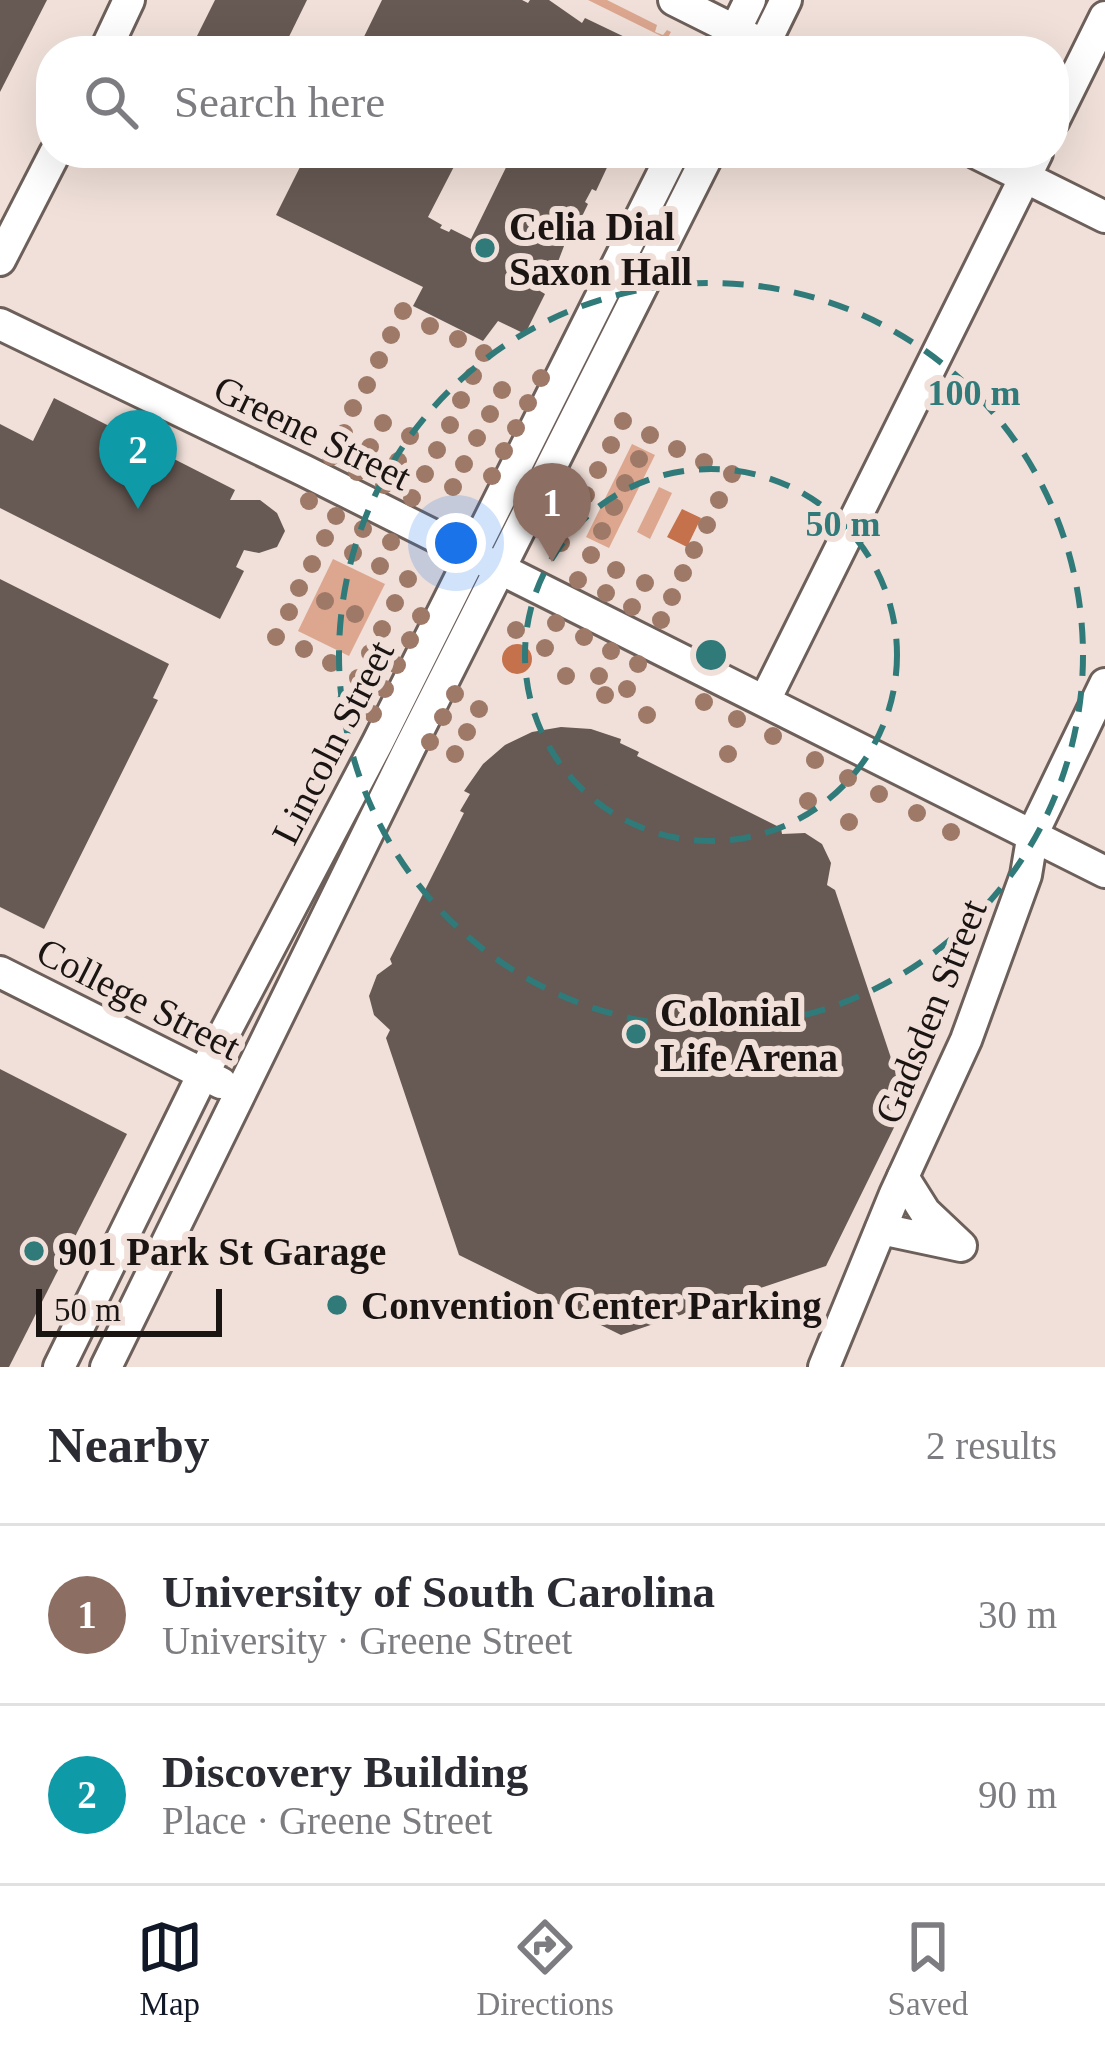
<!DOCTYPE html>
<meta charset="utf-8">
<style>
body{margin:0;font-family:Georgia,serif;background:#f7f7f7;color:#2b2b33}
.scale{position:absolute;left:36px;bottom:30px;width:186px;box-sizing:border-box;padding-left:12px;border:6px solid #1a1412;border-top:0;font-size:33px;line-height:42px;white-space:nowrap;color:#1a1412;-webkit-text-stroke:9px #f0e0d9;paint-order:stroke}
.you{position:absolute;left:456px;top:543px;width:42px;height:42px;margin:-30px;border:9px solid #fff;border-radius:50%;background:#1a73e8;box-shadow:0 0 0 18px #1a73e833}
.badge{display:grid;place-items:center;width:78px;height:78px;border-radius:50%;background:#111827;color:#fff;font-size:39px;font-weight:700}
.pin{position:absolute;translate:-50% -99px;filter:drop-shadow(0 3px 6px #0008)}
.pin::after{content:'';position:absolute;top:63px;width:42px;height:36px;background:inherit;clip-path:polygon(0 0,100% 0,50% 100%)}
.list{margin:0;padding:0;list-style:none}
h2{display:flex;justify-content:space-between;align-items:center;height:156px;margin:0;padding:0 48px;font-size:51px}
h2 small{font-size:39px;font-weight:400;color:#7c7c81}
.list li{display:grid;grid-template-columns:78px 1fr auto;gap:36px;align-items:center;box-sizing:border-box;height:180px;padding:0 48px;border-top:3px solid #e1e1e2}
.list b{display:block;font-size:45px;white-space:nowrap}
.list p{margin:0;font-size:39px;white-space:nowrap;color:#7c7c81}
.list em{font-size:39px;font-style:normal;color:#7c7c81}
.icon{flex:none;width:66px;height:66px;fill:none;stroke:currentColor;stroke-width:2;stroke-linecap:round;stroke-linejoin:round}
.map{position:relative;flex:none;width:1105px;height:1367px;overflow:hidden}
.search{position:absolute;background:#fff;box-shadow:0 12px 48px #0002;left:36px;right:36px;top:36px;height:132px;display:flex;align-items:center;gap:30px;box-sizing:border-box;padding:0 42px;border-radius:48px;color:#7c7c81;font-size:45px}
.sheet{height:516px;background:#fff}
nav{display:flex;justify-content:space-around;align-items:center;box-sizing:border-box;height:168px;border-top:3px solid #e1e1e2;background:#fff;font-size:33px;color:#7c7c81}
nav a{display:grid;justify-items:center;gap:6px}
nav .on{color:#111827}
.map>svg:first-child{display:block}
.green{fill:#dca68f}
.water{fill:#c4714c}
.building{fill:#675953}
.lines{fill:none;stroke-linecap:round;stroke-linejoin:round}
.minor-casing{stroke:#6d5f59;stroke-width:36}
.minor{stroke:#fff;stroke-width:30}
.tree{fill:#9e7967}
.ring{fill:none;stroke:#317a7a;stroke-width:6;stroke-dasharray:21 15}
.poi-dot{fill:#317a7a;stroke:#f0e0d9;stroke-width:4.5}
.labels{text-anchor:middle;stroke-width:12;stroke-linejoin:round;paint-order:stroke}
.poi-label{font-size:39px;font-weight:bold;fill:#1a1412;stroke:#f0e0d9;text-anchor:start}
.street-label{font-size:39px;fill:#1a1412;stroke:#f0e0d9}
.centre{fill:#317a7a;stroke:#f0e0d9;stroke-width:6}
.ring-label{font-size:36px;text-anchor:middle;font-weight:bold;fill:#317a7a;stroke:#f0e0d9;stroke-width:12;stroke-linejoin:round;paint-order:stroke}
</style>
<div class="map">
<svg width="1105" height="1367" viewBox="0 0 1105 1367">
<rect width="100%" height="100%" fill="#f0e0d9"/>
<g class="green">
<path d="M588 0H607L657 25 655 32 663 35 667 30 671 32 667 39Z"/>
<path d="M632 444 655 455 609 548 586 537Z"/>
<path d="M659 487 672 493 650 539 637 532Z"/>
<path d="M333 559 385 584 349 656 298 631Z"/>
</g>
<g class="water">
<path d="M682 509 701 518 687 547 667 537Z"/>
<circle cx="517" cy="659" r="15"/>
</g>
<g class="building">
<path d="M0 0H47L0 92Z"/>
<path d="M215 0H307L282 51H196L191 48Z"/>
<path d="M382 0H522L528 3 530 0H549L582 23 585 18 631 40 628 45 639 51H357Z"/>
<path d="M307 153H461L428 217 442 225 440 228 449 232 451 229 471 239 513 153H610L607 158 611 159 596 191 592 189 585 202 588 204 573 235 569 233 551 280 547 278 540 291 545 294 525 334 498 321 483 341 413 306 423 287 276 215Z"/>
<path d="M54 398 235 490 230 500H260L277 513 285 531 277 547 259 553 244 550 236 567 244 571 220 619 0 508V424L33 441Z"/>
<path d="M0 579 169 664 153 698 158 700 44 929 0 907Z"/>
<path d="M561 727 591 729 621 739 620 743 639 752 637 756 781 828 782 834 805 833 822 844 831 863 827 885 835 890 906 1103 826 1266 621 1335 459 1255 386 1038 390 1030 374 1015 369 996 377 975 392 964 390 959 464 813 460 811 470 794 464 791 483 764 505 745 532 732Z"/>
<path d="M0 1069 127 1134 9 1367H0Z"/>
</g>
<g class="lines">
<defs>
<g id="minor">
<path d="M674 0 776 51"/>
<path d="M105 51 129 0"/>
<path d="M725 51 750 0"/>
<path d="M761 51 786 0"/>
<path d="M1054 120 1105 17"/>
<path d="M976 153 1105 217"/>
<path d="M0 260 55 153"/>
<path d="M0 324 305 471 1105 872"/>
<path d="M765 700 1037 153"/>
<path d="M0 972 221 1083"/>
<path d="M881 1229 961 1246 925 1212 903 1177"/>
<path d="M59 1367 203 1074 378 742 673 153"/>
<path d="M106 1367 410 747 709 153"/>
<path d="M824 1367 895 1194 966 1040 1026 875 1033 833 1105 684"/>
</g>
</defs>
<use href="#minor" class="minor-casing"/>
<use href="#minor" class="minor"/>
</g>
<g class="tree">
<circle cx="403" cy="311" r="9"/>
<circle cx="430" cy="326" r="9"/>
<circle cx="391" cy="335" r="9"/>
<circle cx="458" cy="339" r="9"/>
<circle cx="484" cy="353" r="9"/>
<circle cx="379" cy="360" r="9"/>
<circle cx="473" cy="376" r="9"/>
<circle cx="541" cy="378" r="9"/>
<circle cx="367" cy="385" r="9"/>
<circle cx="502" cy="390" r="9"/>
<circle cx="461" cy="400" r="9"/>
<circle cx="528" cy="403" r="9"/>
<circle cx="353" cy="408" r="9"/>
<circle cx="490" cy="414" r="9"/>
<circle cx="623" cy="421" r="9"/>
<circle cx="383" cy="423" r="9"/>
<circle cx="450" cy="425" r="9"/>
<circle cx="516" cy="428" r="9"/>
<circle cx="344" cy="433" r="9"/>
<circle cx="650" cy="435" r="9"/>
<circle cx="410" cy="436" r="9"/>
<circle cx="477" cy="438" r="9"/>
<circle cx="611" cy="445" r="9"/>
<circle cx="370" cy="447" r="9"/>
<circle cx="677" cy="449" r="9"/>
<circle cx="437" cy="450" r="9"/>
<circle cx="504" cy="451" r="9"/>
<circle cx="331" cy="457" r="9"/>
<circle cx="639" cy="459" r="9"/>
<circle cx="398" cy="461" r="9"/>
<circle cx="704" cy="462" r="9"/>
<circle cx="464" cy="464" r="9"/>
<circle cx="598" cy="470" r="9"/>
<circle cx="357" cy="472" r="9"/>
<circle cx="425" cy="474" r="9"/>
<circle cx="732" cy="474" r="9"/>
<circle cx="492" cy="476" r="9"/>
<circle cx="625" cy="483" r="9"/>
<circle cx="384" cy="485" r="9"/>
<circle cx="453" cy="487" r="9"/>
<circle cx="586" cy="495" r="9"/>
<circle cx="412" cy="498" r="9"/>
<circle cx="719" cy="500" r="9"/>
<circle cx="309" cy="501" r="9"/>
<circle cx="614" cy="507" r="9"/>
<circle cx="336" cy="516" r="9"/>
<circle cx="574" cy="518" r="9"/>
<circle cx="707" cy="525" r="9"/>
<circle cx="363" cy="529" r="9"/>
<circle cx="602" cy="531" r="9"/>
<circle cx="325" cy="538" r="9"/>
<circle cx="391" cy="542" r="9"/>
<circle cx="561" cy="543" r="9"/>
<circle cx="694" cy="550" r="9"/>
<circle cx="353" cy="553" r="9"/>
<circle cx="591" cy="555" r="9"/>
<circle cx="312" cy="564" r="9"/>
<circle cx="380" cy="566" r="9"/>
<circle cx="616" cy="570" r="9"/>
<circle cx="683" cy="573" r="9"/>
<circle cx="408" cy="579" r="9"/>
<circle cx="578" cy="580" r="9"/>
<circle cx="645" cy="583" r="9"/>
<circle cx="299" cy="588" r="9"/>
<circle cx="606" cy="593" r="9"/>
<circle cx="672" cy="597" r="9"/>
<circle cx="325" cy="601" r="9"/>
<circle cx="395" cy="603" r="9"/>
<circle cx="632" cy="607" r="9"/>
<circle cx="289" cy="612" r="9"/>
<circle cx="355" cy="614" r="9"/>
<circle cx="421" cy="616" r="9"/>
<circle cx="661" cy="620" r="9"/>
<circle cx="556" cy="623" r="9"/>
<circle cx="382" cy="629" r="9"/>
<circle cx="516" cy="630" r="9"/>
<circle cx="276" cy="637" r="9"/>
<circle cx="584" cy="637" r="9"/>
<circle cx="410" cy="640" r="9"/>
<circle cx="545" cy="648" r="9"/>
<circle cx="304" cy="649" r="9"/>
<circle cx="611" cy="651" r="9"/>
<circle cx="370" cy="653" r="9"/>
<circle cx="331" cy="663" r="9"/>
<circle cx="638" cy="664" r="9"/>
<circle cx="397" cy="665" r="9"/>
<circle cx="566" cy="676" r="9"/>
<circle cx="599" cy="676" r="9"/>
<circle cx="358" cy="678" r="9"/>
<circle cx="385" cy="689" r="9"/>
<circle cx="627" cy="689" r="9"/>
<circle cx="455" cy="694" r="9"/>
<circle cx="605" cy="695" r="9"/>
<circle cx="346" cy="700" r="9"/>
<circle cx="704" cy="702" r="9"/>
<circle cx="479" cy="709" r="9"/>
<circle cx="373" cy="714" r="9"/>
<circle cx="647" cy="715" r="9"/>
<circle cx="443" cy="717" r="9"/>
<circle cx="737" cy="719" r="9"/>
<circle cx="467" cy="732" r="9"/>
<circle cx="773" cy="736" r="9"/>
<circle cx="430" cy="742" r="9"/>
<circle cx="455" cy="754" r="9"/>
<circle cx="728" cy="754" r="9"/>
<circle cx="815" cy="760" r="9"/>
<circle cx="848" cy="778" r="9"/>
<circle cx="879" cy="794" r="9"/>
<circle cx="808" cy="801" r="9"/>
<circle cx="917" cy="813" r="9"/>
<circle cx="849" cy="822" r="9"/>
<circle cx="951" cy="832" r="9"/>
</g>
<g class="ring">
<circle cx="711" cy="655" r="186"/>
<circle cx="711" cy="655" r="372"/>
</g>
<g class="poi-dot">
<circle cx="485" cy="248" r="12"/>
<circle cx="636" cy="1034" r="12"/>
<circle cx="34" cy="1251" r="12"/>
<circle cx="337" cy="1305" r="12"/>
</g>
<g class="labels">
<g class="poi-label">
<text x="509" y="240">Celia Dial<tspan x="509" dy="45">Saxon Hall</tspan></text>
<text x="660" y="1026">Colonial<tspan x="660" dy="45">Life Arena</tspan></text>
<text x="58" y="1265">901 Park St Garage</text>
<text x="361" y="1319">Convention Center Parking</text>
</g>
<g class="street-label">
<text transform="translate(313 432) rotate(26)" y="14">Greene Street</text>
<text transform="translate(332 742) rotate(-63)" y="14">Lincoln Street</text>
<text transform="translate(139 998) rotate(27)" y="14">College Street</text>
<text transform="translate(930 1011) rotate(-68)" y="14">Gadsden Street</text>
</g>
</g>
<circle cx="711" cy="655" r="18" class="centre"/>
<g class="ring-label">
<text x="974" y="405">100 m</text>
<text x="843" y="536">50 m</text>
</g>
</svg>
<div class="scale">50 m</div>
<div class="you"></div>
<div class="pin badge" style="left:552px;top:562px;background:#8d6e63">1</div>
<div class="pin badge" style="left:138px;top:509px;background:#0f9aa8">2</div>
<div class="search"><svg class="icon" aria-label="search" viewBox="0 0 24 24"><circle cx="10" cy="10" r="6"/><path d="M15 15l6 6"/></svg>Search here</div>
</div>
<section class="sheet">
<h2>Nearby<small>2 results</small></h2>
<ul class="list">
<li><span class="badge" style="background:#8d6e63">1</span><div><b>University of South Carolina</b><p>University · Greene Street</p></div><em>30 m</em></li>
<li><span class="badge" style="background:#0f9aa8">2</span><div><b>Discovery Building</b><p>Place · Greene Street</p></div><em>90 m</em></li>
</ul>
</section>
<nav>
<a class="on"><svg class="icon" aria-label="map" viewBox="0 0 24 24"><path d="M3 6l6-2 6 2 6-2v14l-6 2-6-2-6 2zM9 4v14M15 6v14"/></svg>Map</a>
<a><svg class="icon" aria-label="directions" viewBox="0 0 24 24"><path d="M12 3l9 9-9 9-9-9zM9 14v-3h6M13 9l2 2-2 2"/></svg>Directions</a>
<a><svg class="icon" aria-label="saved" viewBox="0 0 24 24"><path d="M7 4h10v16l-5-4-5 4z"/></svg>Saved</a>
</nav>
